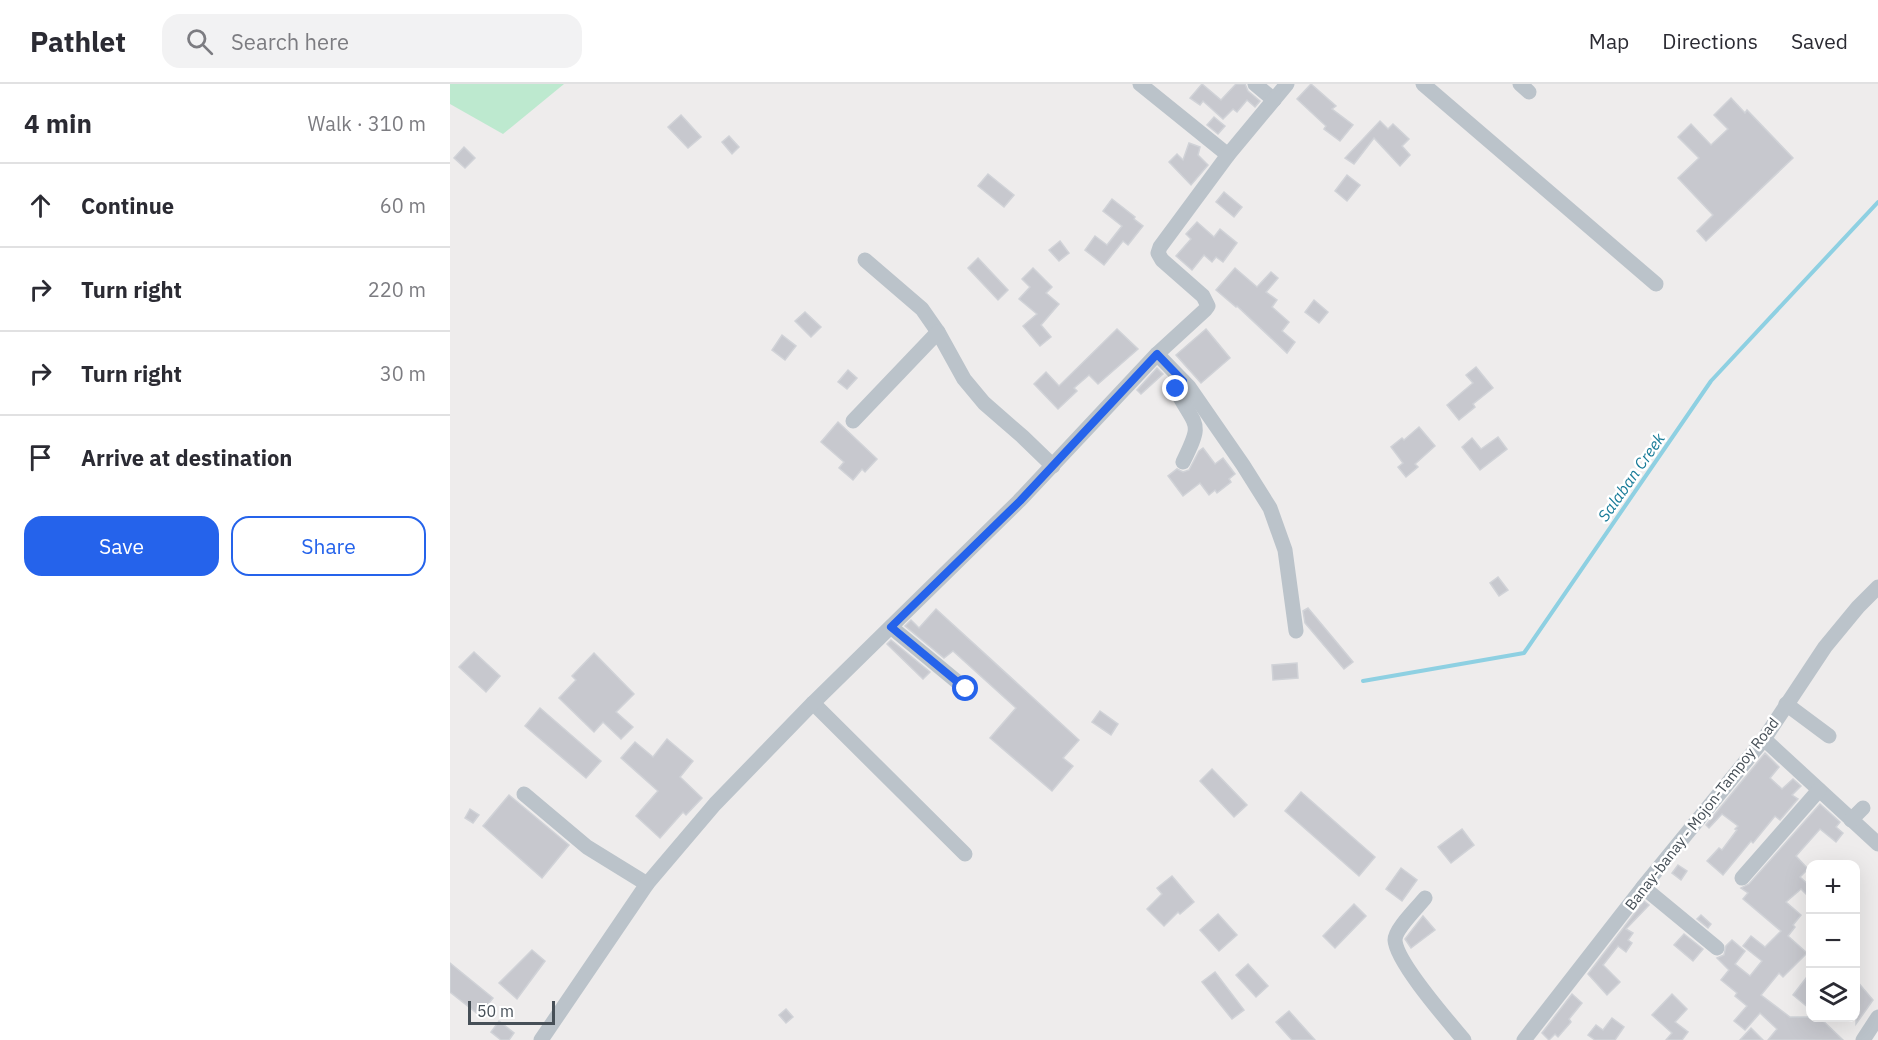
<!DOCTYPE html>
<meta charset="utf-8">
<style>
body{margin:0;font-family:"IBM Plex Sans",sans-serif;background:#f2f2f3;color:#2b2b33}
.controls{position:absolute;right:18px;bottom:18px;display:grid;overflow:hidden;border-radius:12px;box-shadow:0 6px 24px #0002}
.controls button{width:54px;height:54px;display:grid;place-items:center;padding:0;border:0;border-bottom:2px solid #e1e1e2;background:#fff;color:#2b2b33;font:30px sans-serif}
.scale{position:absolute;left:18px;bottom:15px;width:87px;box-sizing:border-box;padding-left:6px;border:3px solid #464f57;border-top:0;font-size:16px;line-height:21px;white-space:nowrap;color:#464f57;-webkit-text-stroke:4px #fff;paint-order:stroke}
.stop{position:absolute;width:18px;height:18px;margin:-14px;border:4px solid #2563eb;border-radius:50%;background:#fff}
.stop.end{background:#2563eb;border-color:#fff;box-shadow:0 2px 6px #0008}
.list{margin:0;padding:0;list-style:none}
h2{display:flex;justify-content:space-between;align-items:center;height:78px;margin:0;padding:0 24px;font-size:26px}
h2 small{font-size:20px;font-weight:400;color:#7c7c81}
.list li{display:grid;grid-template-columns:39px 1fr auto;gap:18px;align-items:center;box-sizing:border-box;height:84px;padding:0 24px;border-top:2px solid #e1e1e2}
.list b{display:block;font-size:22px;white-space:nowrap}
.list em{font-size:20px;font-style:normal;color:#7c7c81}
.actions{display:flex;gap:12px;padding:18px 24px}
.actions a{flex:1;padding:14px 0;border:2px solid #2563eb;border-radius:18px;text-align:center;font-size:21px;color:#2563eb}
.actions .main{background:#2563eb;color:#fff}
.icon{flex:none;width:33px;height:33px;fill:none;stroke:currentColor;stroke-width:2;stroke-linecap:round;stroke-linejoin:round}
.map{position:relative;flex:none;width:1428px;height:956px;overflow:hidden}
header{display:flex;align-items:center;gap:36px;box-sizing:border-box;height:84px;padding:0 30px;background:#fff;border-bottom:2px solid #e1e1e2}
header strong{font-size:28px}
nav{display:flex;gap:33px;margin-inline-start:auto;font-size:21px}
.search{width:420px;height:54px;background:#f2f2f3;display:flex;align-items:center;gap:15px;box-sizing:border-box;padding:0 21px;border-radius:18px;color:#7c7c81;font-size:22px}
main{display:flex}
aside{flex:1;background:#fff}
.map>svg:first-child{display:block}
.green{fill:#bde9cf}
.lines{fill:none;stroke-linecap:round;stroke-linejoin:round}
.stream{stroke:#8ed0e2;stroke-width:4}
.building{fill:#c7c8ce;stroke:#d0d2d7;stroke-width:1.5}
.minor{stroke:#bbc3ca;stroke-width:15}
.route{stroke:#2563eb;stroke-width:8}
.labels{text-anchor:middle;stroke-width:5;stroke-linejoin:round;paint-order:stroke}
.street-label{font-size:15px;fill:#464f57;stroke:#fff}
.water-label{font-size:16px;font-style:italic;fill:#197b98;stroke:#fff}
</style>
<header>
<strong>Pathlet</strong>
<div class="search"><svg class="icon" aria-label="search" viewBox="0 0 24 24"><circle cx="10" cy="10" r="6"/><path d="M15 15l6 6"/></svg>Search here</div>
<nav><a>Map</a><a>Directions</a><a>Saved</a></nav>
</header>
<main>
<aside>
<h2>4 min<small>Walk · 310 m</small></h2>
<ul class="list">
<li><svg class="icon" aria-label="ahead" viewBox="0 0 24 24"><path d="M12 20V5M6 11l6-6 6 6"/></svg><div><b>Continue</b></div><em>60 m</em></li>
<li><svg class="icon" aria-label="right" viewBox="0 0 24 24"><path d="M7 20v-9h11M14 6l5 5-5 5"/></svg><div><b>Turn right</b></div><em>220 m</em></li>
<li><svg class="icon" aria-label="right" viewBox="0 0 24 24"><path d="M7 20v-9h11M14 6l5 5-5 5"/></svg><div><b>Turn right</b></div><em>30 m</em></li>
<li><svg class="icon" aria-label="arrive" viewBox="0 0 24 24"><path d="M6 21V4h12l-3 4 3 4H6"/></svg><div><b>Arrive at destination</b></div></li>
</ul>
<div class="actions"><a class="main">Save</a><a>Share</a></div>
</aside>
<div class="map">
<svg width="1428" height="956" viewBox="0 0 1428 956">
<rect width="100%" height="100%" fill="#eeecec"/>
<path class="green" d="M0 0H114L53 50 0 20Z"/>
<g class="lines">
<path class="stream" d="M913 597 1074 569 1261 297 1428 118"/>
</g>
<g class="building">
<path d="M752 0 771 16 786 0H795L798 7 810 17 805 23 797 16 787 28 783 25 773 35 753 17 750 21 740 14Z"/>
<path d="M861 0 886 22 882 25 903 41 890 57 874 45 876 42 847 15Z"/>
<path d="M1281 14 1295 29 1297 26 1343 74 1256 157 1247 147 1263 131 1228 94 1249 74 1228 53 1241 40 1261 61 1278 45 1264 31Z"/>
<path d="M231 31 251 53 238 64 218 43Z"/>
<path d="M764 33 775 42 768 50 757 41Z"/>
<path d="M930 37 938 45 943 40 959 55 952 62 960 71 950 82 924 54 904 80 895 74Z"/>
<path d="M279 52 289 63 282 70 272 58Z"/>
<path d="M739 59 750 63 748 71 758 81 741 101 719 78 727 70 733 76Z"/>
<path d="M14 63 25 74 15 84 4 74Z"/>
<path d="M538 90 564 111 554 123 528 102Z"/>
<path d="M897 91 910 101 897 117 885 107Z"/>
<path d="M774 108 792 123 784 133 766 118Z"/>
<path d="M662 115 685 133 684 135 693 142 678 161 673 157 654 181 635 166 645 152 657 161 672 142 653 127Z"/>
<path d="M747 138 764 153 770 145 787 159 773 178 766 173 762 178 754 171 742 186 726 172 741 155 736 150Z"/>
<path d="M610 157 619 169 609 177 599 166Z"/>
<path d="M528 174 558 206 548 216 518 184Z"/>
<path d="M583 184 602 203 596 209 609 220 591 241 601 253 590 262 573 242 587 230 569 215 580 203 572 195Z"/>
<path d="M785 184 807 203 821 188 828 194 816 208 827 216 822 223 839 238 832 247 845 258 837 269 787 222 786 223 766 206Z"/>
<path d="M864 216 878 228 869 239 855 228Z"/>
<path d="M355 228 371 243 361 253 345 237Z"/>
<path d="M667 245 688 265 648 300 639 291 624 304 627 307 608 325 584 300 596 288 609 302Z"/>
<path d="M756 245 780 274 751 299 726 271Z"/>
<path d="M332 251 346 262 335 276 322 266Z"/>
<path d="M1026 283 1043 304 1023 320 1025 323 1009 336 997 321 1023 299 1016 291Z"/>
<path d="M707 284 713 290 691 310 687 306Z"/>
<path d="M398 286 407 294 397 305 388 298Z"/>
<path d="M388 338 427 375 415 388 412 385 403 396 389 384 394 378 371 358Z"/>
<path d="M969 343 985 362 965 380 968 383 956 393 948 383 953 379 941 363 952 354 954 356Z"/>
<path d="M1048 353 1057 365 1030 386 1012 363 1022 354 1031 365Z"/>
<path d="M753 364 765 380 773 374 785 390 779 395 781 398 767 409 765 406 759 411 750 399 733 412 718 392 727 385 733 388 739 386 749 367Z"/>
<path d="M1048 493 1058 506 1049 512 1040 499Z"/>
<path d="M858 524 903 578 894 585 855 539 853 527Z"/>
<path d="M486 525 629 656 613 674 623 682 602 707 540 654 566 624 503 567 494 574 455 542 461 536 469 544Z"/>
<path d="M441 556 480 588 473 595 437 560Z"/>
<path d="M24 568 50 592 36 608 9 583Z"/>
<path d="M144 569 184 610 166 628 183 643 171 655 153 638 144 648 109 614 126 596 122 592Z"/>
<path d="M847 579 848 594 823 596 822 581Z"/>
<path d="M90 624 151 677 136 694 75 642Z"/>
<path d="M650 627 668 640 661 651 642 638Z"/>
<path d="M217 655 243 677 230 693 252 714 236 731 233 728 210 754 186 732 208 707 171 674 185 658 203 673Z"/>
<path d="M1315 669 1329 683 1320 694 1332 705 1343 695 1351 702 1342 711 1348 715 1330 736 1325 732 1303 759 1301 757 1273 791 1257 777 1269 764 1272 766 1287 746 1285 745 1288 742 1272 730 1259 744 1256 741Z"/>
<path d="M762 685 797 721 784 733 750 697Z"/>
<path d="M851 708 925 773 909 792 835 727Z"/>
<path d="M59 711 119 761 92 794 33 742Z"/>
<path d="M1370 720 1390 738 1386 743 1393 749 1386 758 1370 745 1346 772 1358 785 1350 793 1360 802V814L1351 805 1336 818 1351 831 1343 841 1345 843 1338 852 1357 869 1333 893 1329 889 1311 911 1340 933H1369L1393 956H1318L1327 945 1310 929 1295 946 1284 937 1297 922 1285 912 1287 909 1271 896 1279 886 1267 874 1274 871 1276 862 1282 856 1295 867 1285 880 1300 892 1312 877 1293 862 1301 852 1315 863 1331 847 1293 815 1298 809 1291 804 1299 800Z"/>
<path d="M20 725 29 731 23 739 15 734Z"/>
<path d="M1012 745 1024 761 1001 779 988 763Z"/>
<path d="M1228 781 1237 787 1231 796 1222 789Z"/>
<path d="M951 784 967 796 952 817 936 805Z"/>
<path d="M722 792 744 818 730 830 728 828 714 842 697 825 712 810 707 804Z"/>
<path d="M1194 817 1199 821 1176 845 1183 849 1178 856 1182 859 1176 868 1168 862 1153 881 1170 898 1157 911 1138 890Z"/>
<path d="M904 820 916 832 885 864 873 852Z"/>
<path d="M768 830 787 851 769 867 750 846Z"/>
<path d="M1251 831 1261 840 1258 844 1247 835Z"/>
<path d="M973 832 985 846 961 864 955 855Z"/>
<path d="M1234 850 1253 865 1243 877 1224 861Z"/>
<path d="M82 866 95 877 67 915 49 899Z"/>
<path d="M0 879 43 914 29 931 0 908Z"/>
<path d="M798 880 818 902 806 913 786 891Z"/>
<path d="M765 888 794 926 782 935 752 898Z"/>
<path d="M1360 889V925L1343 911Z"/>
<path d="M1406 896 1423 916 1406 940Z"/>
<path d="M1122 910 1132 919 1119 935 1121 938 1108 953 1105 950 1099 956 1092 949Z"/>
<path d="M1222 910 1237 925 1225 938 1238 948 1232 956H1216L1222 949 1202 931Z"/>
<path d="M336 925 343 933 336 939 329 931Z"/>
<path d="M839 927 865 956H842L826 938Z"/>
<path d="M1162 934 1174 943 1165 956H1145L1138 951 1146 941 1153 946Z"/>
<path d="M49 937 64 949 59 956H51L41 948Z"/>
<path d="M1301 944 1313 956H1290Z"/>
</g>
<g class="lines">
<g class="minor">
<path d="M690 0 778 71"/>
<path d="M805 0 824 16"/>
<path d="M973 0 1206 200"/>
<path d="M1070 0 1079 8"/>
<path d="M415 176 472 225 488 248"/>
<path d="M707 270 739 303 793 381 820 424 835 466 846 547"/>
<path d="M403 337 488 248 514 295 534 319 573 353 603 382"/>
<path d="M733 378C753 337 747 345 727 308V304L733 297"/>
<path d="M441 543 516 605"/>
<path d="M363 619 515 770"/>
<path d="M1336 620 1379 652"/>
<path d="M1314 655 1428 760"/>
<path d="M74 710 137 763 197 800"/>
<path d="M1401 736 1413 724"/>
<path d="M1292 794 1369 706"/>
<path d="M1193 803 1267 864"/>
<path d="M975 814C968 823 945 845 945 856 946 878 999 938 1014 956"/>
<path d="M91 956 197 800 265 720 363 619 569 417 707 270 755 226 758 222 753 212 712 176 708 169 710 163 778 71 837 0"/>
<path d="M1074 956 1193 803 1314 655 1375 563 1408 523 1428 503"/>
<path d="M1413 956 1428 933"/>
</g>
</g>
<g class="lines">
<path class="route" d="M516 605 441 543 570 417 707 270 733 297 726 305"/>
</g>
<g class="labels">
<g class="street-label">
<text transform="translate(1252 730) rotate(-52)" y="5">Banay-banay - Mojon-Tampoy Road</text>
</g>
<g class="water-label">
<text transform="translate(1181 393) rotate(-55)" y="6">Salaban Creek</text>
</g>
</g>
</svg>
<div class="controls">
<button>+</button>
<button>−</button>
<button><svg class="icon" aria-label="layers" viewBox="0 0 24 24"><path d="M12 4l9 5-9 5-9-5zM3 14l9 5 9-5"/></svg></button>
</div>
<div class="scale">50 m</div>
<div class="stop" style="left:516px;top:605px"></div>
<div class="stop end" style="left:726px;top:305px"></div>
</div>
</main>
